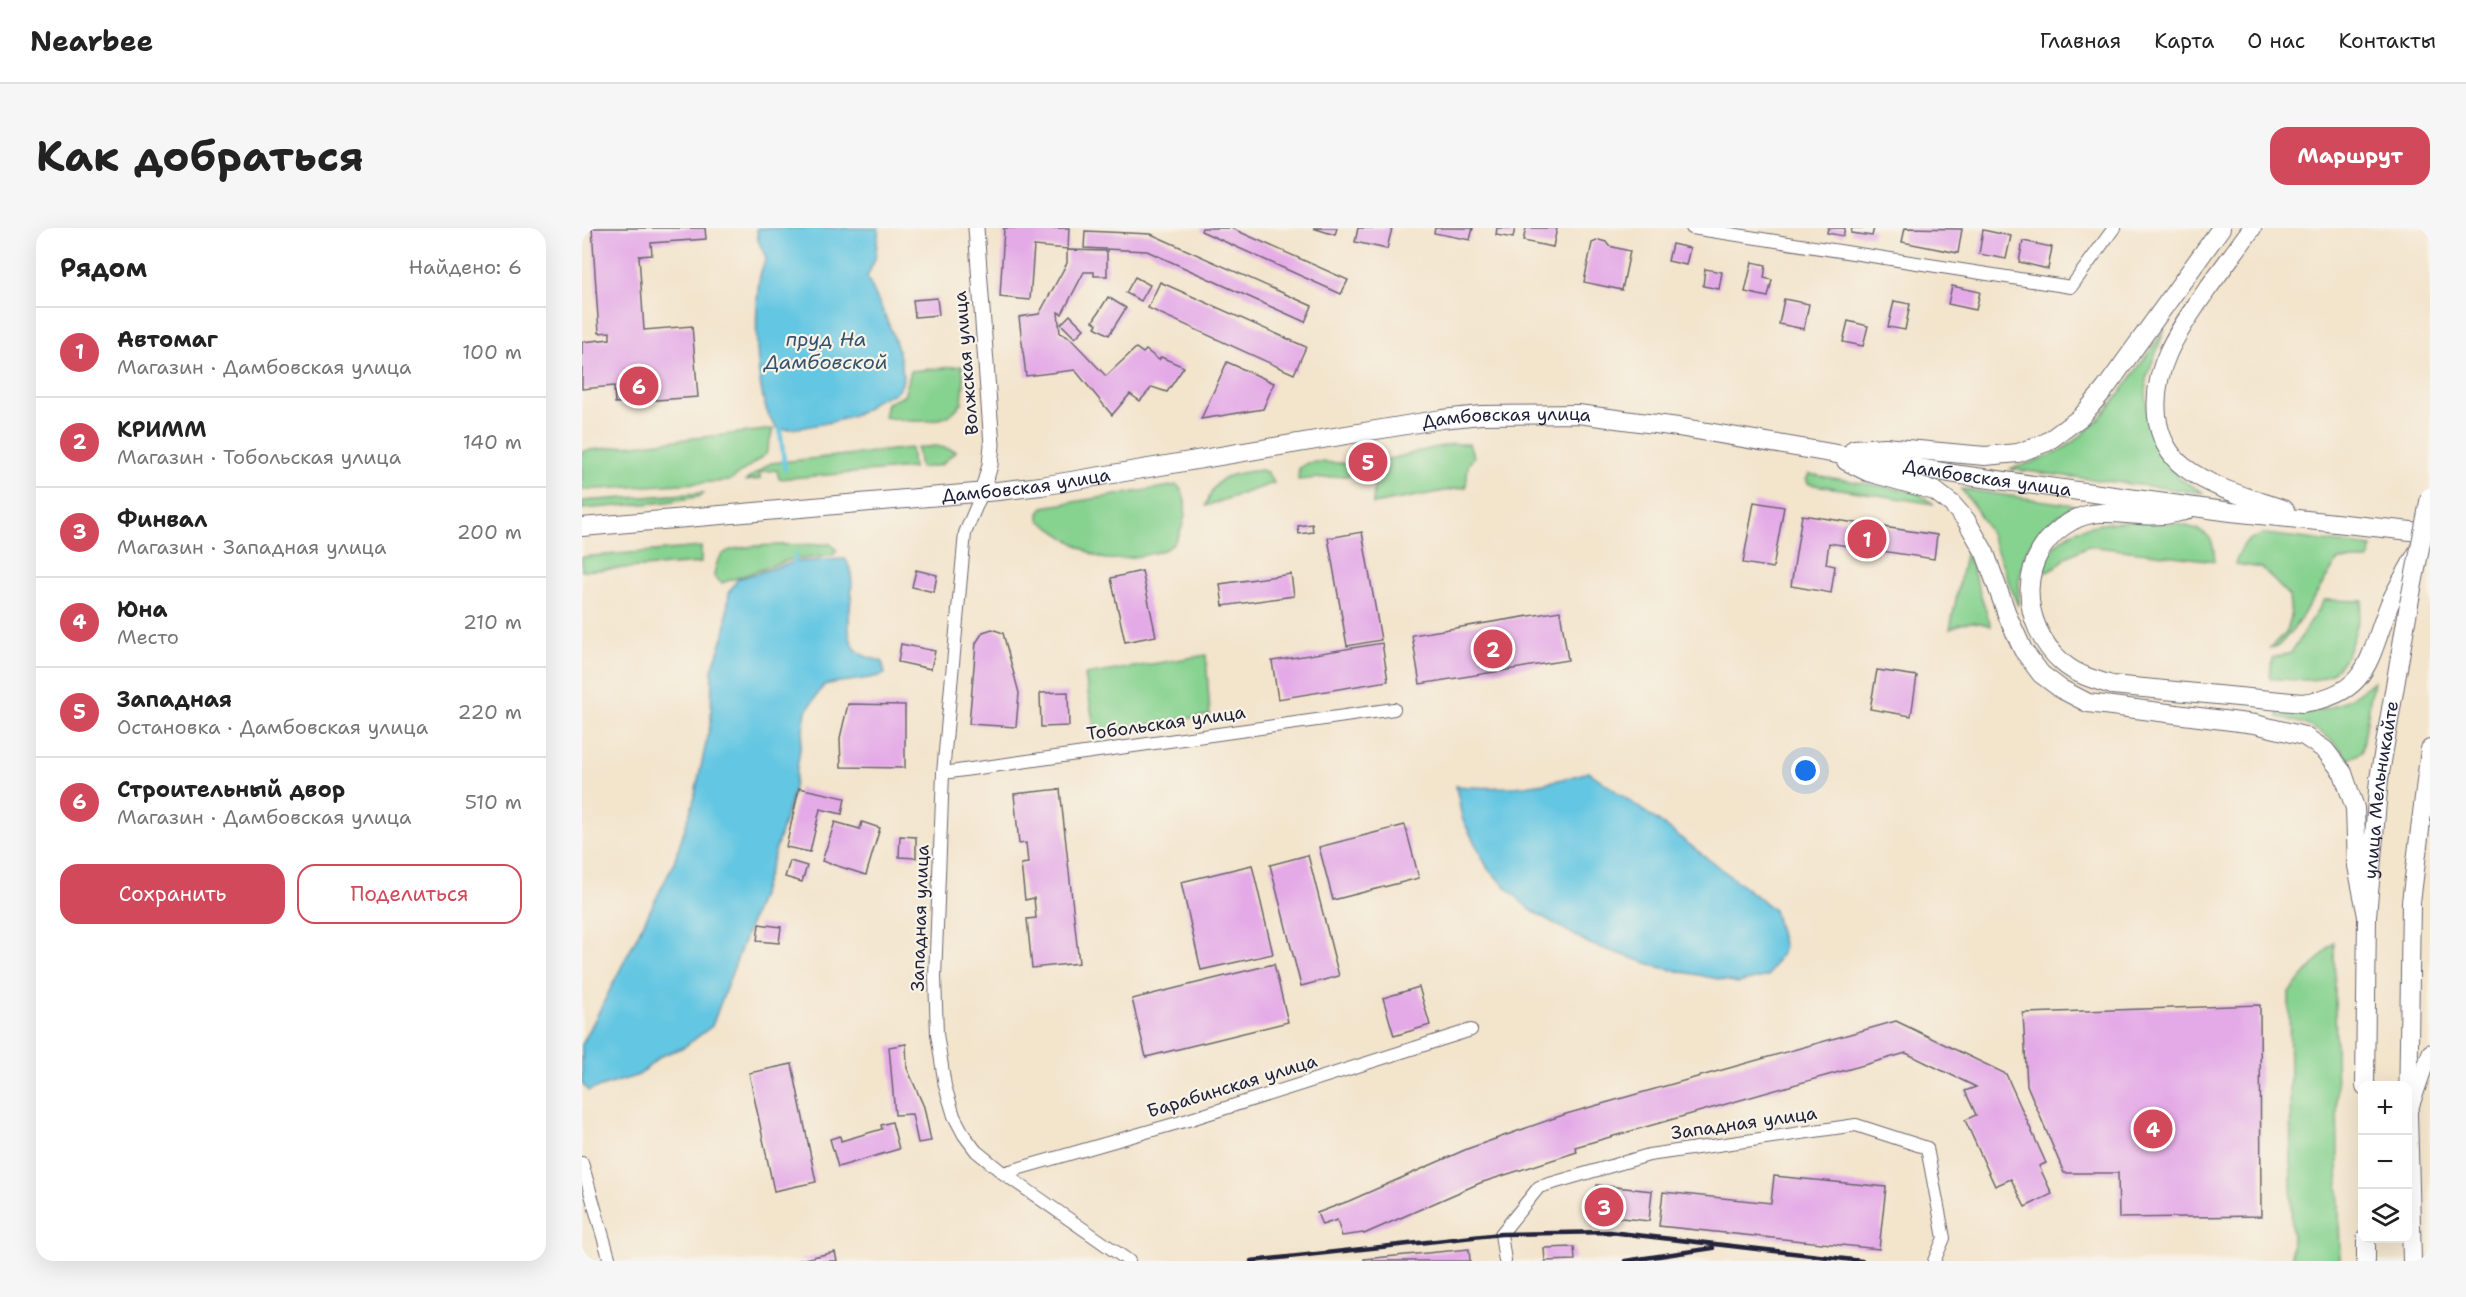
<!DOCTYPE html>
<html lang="ru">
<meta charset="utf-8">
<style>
body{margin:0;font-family:"Shantell Sans",sans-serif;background:#f6f6f6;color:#222}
.controls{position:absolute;right:18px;bottom:18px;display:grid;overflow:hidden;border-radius:12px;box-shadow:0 6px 24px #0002}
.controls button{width:54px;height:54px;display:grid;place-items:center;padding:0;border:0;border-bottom:2px solid #e0e0e0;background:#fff;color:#222;font:30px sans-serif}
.you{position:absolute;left:1224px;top:543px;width:21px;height:21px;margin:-15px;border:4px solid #fff;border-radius:50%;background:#1a73e8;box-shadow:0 0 0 9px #1a73e833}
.badge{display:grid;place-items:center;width:39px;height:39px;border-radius:50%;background:#d1495b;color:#fff;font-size:20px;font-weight:700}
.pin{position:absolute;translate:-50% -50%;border:3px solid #fff;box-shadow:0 2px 6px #0006}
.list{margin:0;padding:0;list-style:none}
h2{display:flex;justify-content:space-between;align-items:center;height:78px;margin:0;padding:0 24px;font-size:26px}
h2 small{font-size:20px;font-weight:400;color:#767676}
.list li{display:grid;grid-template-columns:39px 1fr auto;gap:18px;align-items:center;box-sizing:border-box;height:90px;padding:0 24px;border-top:2px solid #e0e0e0}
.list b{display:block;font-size:22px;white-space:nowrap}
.list p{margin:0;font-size:20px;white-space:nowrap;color:#767676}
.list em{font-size:20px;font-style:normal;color:#767676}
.actions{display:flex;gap:12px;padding:18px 24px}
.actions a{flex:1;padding:14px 0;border:2px solid #d1495b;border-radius:18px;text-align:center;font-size:21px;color:#d1495b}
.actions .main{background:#d1495b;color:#fff}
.icon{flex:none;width:33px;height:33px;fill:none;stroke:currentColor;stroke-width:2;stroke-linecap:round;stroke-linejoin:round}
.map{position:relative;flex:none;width:1848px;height:1033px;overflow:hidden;border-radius:18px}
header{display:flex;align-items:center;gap:36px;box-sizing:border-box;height:84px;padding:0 30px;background:#fff;border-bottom:2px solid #e0e0e0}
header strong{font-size:28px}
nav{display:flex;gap:33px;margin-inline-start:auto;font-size:21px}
.intro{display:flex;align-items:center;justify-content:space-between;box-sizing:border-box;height:144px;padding:0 36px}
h1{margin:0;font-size:42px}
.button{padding:15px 27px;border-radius:18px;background:#d1495b;color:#fff;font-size:21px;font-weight:700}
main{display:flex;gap:36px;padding:0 36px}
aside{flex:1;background:#fff;border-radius:18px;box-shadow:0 6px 24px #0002}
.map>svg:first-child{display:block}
.green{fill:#86d28f;stroke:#547a65;stroke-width:1.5}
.water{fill:#64c6e2;stroke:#43748e;stroke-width:1.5}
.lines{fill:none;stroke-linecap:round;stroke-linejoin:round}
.stream{stroke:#64c6e2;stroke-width:4.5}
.building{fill:#e4aae7}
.minor-casing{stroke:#6b666e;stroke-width:14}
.tertiary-casing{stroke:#6b666e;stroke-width:17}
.secondary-casing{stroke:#6b666e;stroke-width:20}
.minor{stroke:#fff;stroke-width:12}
.tertiary{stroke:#fff;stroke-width:15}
.secondary{stroke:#fff;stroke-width:18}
.rail{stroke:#22223b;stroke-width:4.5}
.secondary-bridge-casing{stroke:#6b666e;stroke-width:20;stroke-linecap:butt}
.secondary-bridge{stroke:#fff;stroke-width:18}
.labels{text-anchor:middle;stroke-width:4.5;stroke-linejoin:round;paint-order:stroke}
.street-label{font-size:18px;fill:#22223b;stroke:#f7f3e8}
.water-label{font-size:20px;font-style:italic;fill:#36536d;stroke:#f7f3e8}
</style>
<header>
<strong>Nearbee</strong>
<nav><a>Главная</a><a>Карта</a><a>О нас</a><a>Контакты</a></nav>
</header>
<div class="intro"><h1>Как добраться</h1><a class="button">Маршрут</a></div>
<main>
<aside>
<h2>Рядом<small>Найдено: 6</small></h2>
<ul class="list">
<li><span class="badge">1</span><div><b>Автомаг</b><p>Магазин · Дамбовская улица</p></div><em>100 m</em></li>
<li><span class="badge">2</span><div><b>КРИММ</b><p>Магазин · Тобольская улица</p></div><em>140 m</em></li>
<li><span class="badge">3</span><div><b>Финвал</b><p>Магазин · Западная улица</p></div><em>200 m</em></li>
<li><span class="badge">4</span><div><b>Юна</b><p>Место</p></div><em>210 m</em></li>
<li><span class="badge">5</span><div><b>Западная</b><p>Остановка · Дамбовская улица</p></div><em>220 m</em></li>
<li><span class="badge">6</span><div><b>Строительный двор</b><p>Магазин · Дамбовская улица</p></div><em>510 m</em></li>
</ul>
<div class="actions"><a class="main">Сохранить</a><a>Поделиться</a></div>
</aside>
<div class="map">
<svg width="1848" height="1033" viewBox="0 0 1848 1033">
<rect width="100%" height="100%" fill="#f7f3e8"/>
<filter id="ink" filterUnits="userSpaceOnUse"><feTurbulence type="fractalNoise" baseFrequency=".0167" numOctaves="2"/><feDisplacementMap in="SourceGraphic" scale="12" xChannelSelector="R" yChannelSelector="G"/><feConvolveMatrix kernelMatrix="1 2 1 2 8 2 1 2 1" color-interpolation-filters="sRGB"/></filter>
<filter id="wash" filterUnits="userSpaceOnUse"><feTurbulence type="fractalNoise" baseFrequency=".008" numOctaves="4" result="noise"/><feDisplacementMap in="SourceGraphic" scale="24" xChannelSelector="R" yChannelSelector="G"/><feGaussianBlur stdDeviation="1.35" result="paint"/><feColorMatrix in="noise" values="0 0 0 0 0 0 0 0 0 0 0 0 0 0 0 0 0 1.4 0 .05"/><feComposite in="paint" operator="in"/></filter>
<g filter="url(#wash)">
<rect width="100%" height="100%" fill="#f3e4cc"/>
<g class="green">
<path d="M1583 101 1564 151 1565 194 1576 222 1598 251 1622 265 1427 241C1447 236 1466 230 1484 219 1527 191 1553 142 1583 101Z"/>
<path d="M380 138 382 154 380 175C376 179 371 185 366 188 347 197 321 193 302 189L305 175 322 168 329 143Z"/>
<path d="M191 201 184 226 147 253 0 262V223Z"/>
<path d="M871 216H887L892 229 886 237 884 259 791 276 793 245 716 252 717 240 725 235 736 234 774 236 775 241 794 238V234C821 229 845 220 871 216Z"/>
<path d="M354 218 374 223 359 237 338 240 335 220Z"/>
<path d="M329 220 331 240 197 251 195 242 178 244V251L163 253 189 235Z"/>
<path d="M678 242 685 244 692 255 624 278C634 245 647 247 678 242Z"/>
<path d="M1227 246 1334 264 1352 276 1227 256 1224 252Z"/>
<path d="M595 257C610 270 603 307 587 319 578 326 532 334 520 330 505 326 472 302 457 292V285L461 279Z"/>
<path d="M1379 261 1492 277C1448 306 1436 324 1436 378 1417 332 1412 300 1379 261Z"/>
<path d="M122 265 119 268 85 274 0 281V273Z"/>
<path d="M1546 293C1570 295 1605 292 1625 307 1632 313 1632 325 1633 333L1506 318 1486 328 1473 340 1458 347C1461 341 1463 331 1467 325 1486 297 1516 296 1546 293Z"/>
<path d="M1684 306 1790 319 1786 332H1756L1711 402 1696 418 1687 420 1704 405 1709 389 1707 368 1680 340 1653 336C1661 315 1662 311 1684 306Z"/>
<path d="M249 316 255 323 250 328 207 332 140 355 132 349C133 339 135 330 144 324 159 315 228 317 249 316Z"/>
<path d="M119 319V335L0 343V329Z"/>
<path d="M1384 322 1409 398C1393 392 1383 393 1368 401Z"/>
<path d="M1742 372 1781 373C1774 399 1768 445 1736 451 1720 454 1704 451 1688 450L1690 430 1709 425Z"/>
<path d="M624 427 628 487 513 504 503 447Z"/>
<path d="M1791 453 1780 524 1767 531C1748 506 1727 495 1696 489V484C1736 488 1762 479 1791 453Z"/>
<path d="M1752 714 1758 1033H1710L1707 764Z"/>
</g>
<g class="water">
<path d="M175 0H297L293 31 285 49C296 73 326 130 320 155 317 167 304 167 294 172 290 174 287 178 284 181 263 194 222 200 198 202 171 186 172 77 178 48 179 42 182 36 184 30L176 12Z"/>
<path d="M263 331C282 357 252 406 278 425 284 430 294 431 300 433L303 446C283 453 262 452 242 457L224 483 211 565 182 659 130 798 102 819 79 828 57 847 6 863 0 855V817L91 637 111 575 129 493 130 442 143 404 147 364 156 351 212 334Z"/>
<path d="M1007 544 1086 600 1192 682 1202 720 1186 748 1156 755 1077 739 1008 716 947 681 906 641 880 590 874 558C927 562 956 559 1007 544Z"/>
</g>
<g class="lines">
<g class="stream">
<path d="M198 202 203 241"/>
<path d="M212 334 214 327"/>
</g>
</g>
<g id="blocks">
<g class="building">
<path d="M10 0H123L124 11 69 15 70 27 57 28 62 102 110 98 116 169 33 175 32 158 0 161V114L28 111V104L17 105Z"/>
<path d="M422 0H487L486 21 452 18 448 72 418 69Z"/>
<path d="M620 0H649L766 52 759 66 619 3Z"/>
<path d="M731 0H755L753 7Z"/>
<path d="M776 0H810L805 21 773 14Z"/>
<path d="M853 0H891L888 12 852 5Z"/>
<path d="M915 0H933L931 10 914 7Z"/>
<path d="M944 0H975L971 19 941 13Z"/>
<path d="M1246 0H1263L1261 8 1245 5Z"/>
<path d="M1270 0H1292L1290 8 1269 5Z"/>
<path d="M1323 0 1380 1 1376 25 1320 14Z"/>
<path d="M1401 2 1429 8 1424 31 1397 26Z"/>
<path d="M503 3 569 6 730 78 723 94 565 23 502 20Z"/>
<path d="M1017 12 1024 14 1027 18 1048 23 1040 62 1002 54 1010 15Z"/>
<path d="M1441 13 1470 19 1466 41 1437 34Z"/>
<path d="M1090 16 1108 20 1104 37 1086 33Z"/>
<path d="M485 22 525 23V48H512V44H502L480 86 476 84 478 105 488 110 524 148 554 120 561 125 564 122 577 132 579 129 602 139 585 164 570 159 558 173 548 166 530 187 493 142 444 148 437 89 457 86 485 35Z"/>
<path d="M1170 34 1184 37 1182 50 1190 52 1186 69 1163 64Z"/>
<path d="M1123 41 1140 44 1137 61 1121 58Z"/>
<path d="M553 49 568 57 559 73 544 65Z"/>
<path d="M578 54 724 119 712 146 566 80Z"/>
<path d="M1370 58 1398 64 1394 82 1366 76Z"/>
<path d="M526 69 544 80 527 107 513 99 515 96 511 93Z"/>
<path d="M355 70 357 87 333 89 331 72Z"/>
<path d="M1202 71 1227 76 1222 101 1197 96Z"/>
<path d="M1312 73 1328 76 1323 102 1306 99Z"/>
<path d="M488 87 502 101 493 110 479 96Z"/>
<path d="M1266 93 1286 98 1281 118 1261 114Z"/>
<path d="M645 134 692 155 681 181 619 191Z"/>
<path d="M1172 274 1202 279 1191 340 1161 335Z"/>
<path d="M1220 287 1355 307 1352 331 1247 315 1244 336 1253 338 1249 365 1209 358Z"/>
<path d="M730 296 731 304 717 306 716 298Z"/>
<path d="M780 304 799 412 765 418 746 310Z"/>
<path d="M334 342 355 347 352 364 330 359Z"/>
<path d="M560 343 574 408 543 414 529 350Z"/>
<path d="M709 346 712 368 641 378 638 356Z"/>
<path d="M978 383 986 432 838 456 830 407Z"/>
<path d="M410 401 421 405 437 465 434 499 387 496 394 415 401 404Z"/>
<path d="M800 415 806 453 696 471 690 433Z"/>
<path d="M319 416 353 423 349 441 316 434Z"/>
<path d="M1295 442 1335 448 1329 488 1288 481Z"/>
<path d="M486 464 487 498 459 499 458 465Z"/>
<path d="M266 476 323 477V540L259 539 258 510Z"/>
<path d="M217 560 263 570 260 586 238 581 228 624 204 619Z"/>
<path d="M478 561 497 735 450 740 445 691 454 690 452 670 443 672 439 636 446 635 444 615 437 616 432 566Z"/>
<path d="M253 594 278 601 280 594 298 600 284 647 240 633Z"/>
<path d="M823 597 837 650 751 672 737 619Z"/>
<path d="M318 608 334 609V630L317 629Z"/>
<path d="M726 627 757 748 719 758 688 637Z"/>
<path d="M208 633 225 638 220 654 203 649Z"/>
<path d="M670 637 691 726 619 742 599 654Z"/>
<path d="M177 696 199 699 197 715 175 713Z"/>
<path d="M692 736 706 794 564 829 550 771Z"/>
<path d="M837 759 848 797 812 808 801 770Z"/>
<path d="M1678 777 1679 988 1537 990 1536 945H1482L1445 857 1441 785Z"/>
<path d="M1314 793 1424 846 1464 935 1457 938 1470 966 1443 979 1429 951 1413 958 1383 892 1394 887 1383 863 1394 859 1324 825 993 919 995 924 898 955 782 1006 781 1005 760 1008 755 992 740 997 735 985 767 973 885 921 984 886Z"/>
<path d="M324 816 325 840 342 879 349 913 336 915 330 886 313 887 307 819Z"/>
<path d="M210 836 234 954 192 963 167 845Z"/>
<path d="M310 894 317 921 256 939 248 911 258 908 259 913 300 901 299 897Z"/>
<path d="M1192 948 1304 959 1297 1021 1077 998 1081 964 1189 975Z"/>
<path d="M1015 957 1070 963 1067 993 1012 987Z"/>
<path d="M992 1019 993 1032 963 1033 962 1020Z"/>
<path d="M887 1021 888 1033H782V1031Z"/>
<path d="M253 1024 255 1033H219L218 1032Z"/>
</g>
</g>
</g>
<g filter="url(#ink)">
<use href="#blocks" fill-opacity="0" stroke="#6b666e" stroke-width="1.5"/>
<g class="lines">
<defs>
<g id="minor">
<path d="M1110 0 1489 59 1532 0"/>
<path d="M400 265 383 305 361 545 353 749 355 806 363 858 372 888 382 907 394 923 421 945 547 1033"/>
<path d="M361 545 812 481"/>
<path d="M0 935 28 1033"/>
<path d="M421 945 606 892 889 802"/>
<path d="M923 1033 919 1006 957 959 1067 927 1274 897 1345 920 1362 1010 1352 1033"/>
</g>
<g id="tertiary">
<path d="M394 0 410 217 408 237 400 265"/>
<path d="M1829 879 1848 824"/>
</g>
<g id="secondary">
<path d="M1670 0C1655 21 1639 42 1624 63 1597 102 1570 138 1575 188 1577 207 1586 227 1602 239 1631 261 1669 270 1703 282"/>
<path d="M1272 221 1303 219 1403 228 1436 225 1465 214 1499 189 1523 161 1639 0"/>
<path d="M1264 233 1286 244 1353 263 1370 276 1384 292 1403 325 1426 389 1441 422 1459 446 1479 461 1506 475 1673 496 1722 508 1743 522 1761 545 1773 580 1775 638 1785 688"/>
<path d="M1603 283C1595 284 1588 287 1580 287 1551 290 1518 277 1490 293 1434 323 1436 396 1481 435 1495 447 1513 452 1530 457L1720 475C1789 466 1786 429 1808 375 1816 358 1826 342 1835 325"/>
<path id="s1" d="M0 299 416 263 459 258 860 191 899 187 996 186 1096 199 1379 247 1649 284 1848 305"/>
<path id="s2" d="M1783 858 1785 688 1797 551 1827 376"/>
<path d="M1784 1010V1033"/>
<path d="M1830 1033 1826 887 1829 674 1848 521"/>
</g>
</defs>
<use href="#minor" class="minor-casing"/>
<use href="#tertiary" class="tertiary-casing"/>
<use href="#secondary" class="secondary-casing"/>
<use href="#minor" class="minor"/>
<use href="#tertiary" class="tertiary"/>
<use href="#secondary" class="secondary"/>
<g class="rail">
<path d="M669 1033 919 1006 1028 1004 1280 1033"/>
<path d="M1043 1033 1131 1020"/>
</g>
<defs>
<path id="secondary-bridge" d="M1827 376 1848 269"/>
</defs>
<use href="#secondary-bridge" class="secondary-bridge-casing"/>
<use href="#secondary-bridge" class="secondary-bridge"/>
</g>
</g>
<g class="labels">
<g class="street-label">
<text transform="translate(384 135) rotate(-95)" y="6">Волжская улица</text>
<text dy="6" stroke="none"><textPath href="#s1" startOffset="932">Дамбовская улица</textPath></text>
<text dy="6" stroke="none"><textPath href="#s1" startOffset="1418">Дамбовская улица</textPath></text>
<text dy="6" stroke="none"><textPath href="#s1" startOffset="446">Дамбовская улица</textPath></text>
<text transform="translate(584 495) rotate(-8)" y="6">Тобольская улица</text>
<text dy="6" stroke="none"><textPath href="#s2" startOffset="297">улица Мельникайте</textPath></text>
<text transform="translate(338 690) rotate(-88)" y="6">Западная улица</text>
<text transform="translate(650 858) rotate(-17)" y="6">Барабинская улица</text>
<text transform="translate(1162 895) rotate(-8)" y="6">Западная улица</text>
</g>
<g class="water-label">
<text x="244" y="118">пруд На<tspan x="244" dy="23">Дамбовской</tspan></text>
</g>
</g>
</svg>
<div class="controls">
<button>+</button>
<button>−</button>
<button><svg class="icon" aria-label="layers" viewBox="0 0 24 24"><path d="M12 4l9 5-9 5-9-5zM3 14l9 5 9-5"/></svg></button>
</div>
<div class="you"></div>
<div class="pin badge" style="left:1285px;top:311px">1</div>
<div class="pin badge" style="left:911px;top:421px">2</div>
<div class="pin badge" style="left:1022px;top:979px">3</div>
<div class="pin badge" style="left:1571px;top:901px">4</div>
<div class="pin badge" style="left:786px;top:234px">5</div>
<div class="pin badge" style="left:57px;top:158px">6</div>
</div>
</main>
